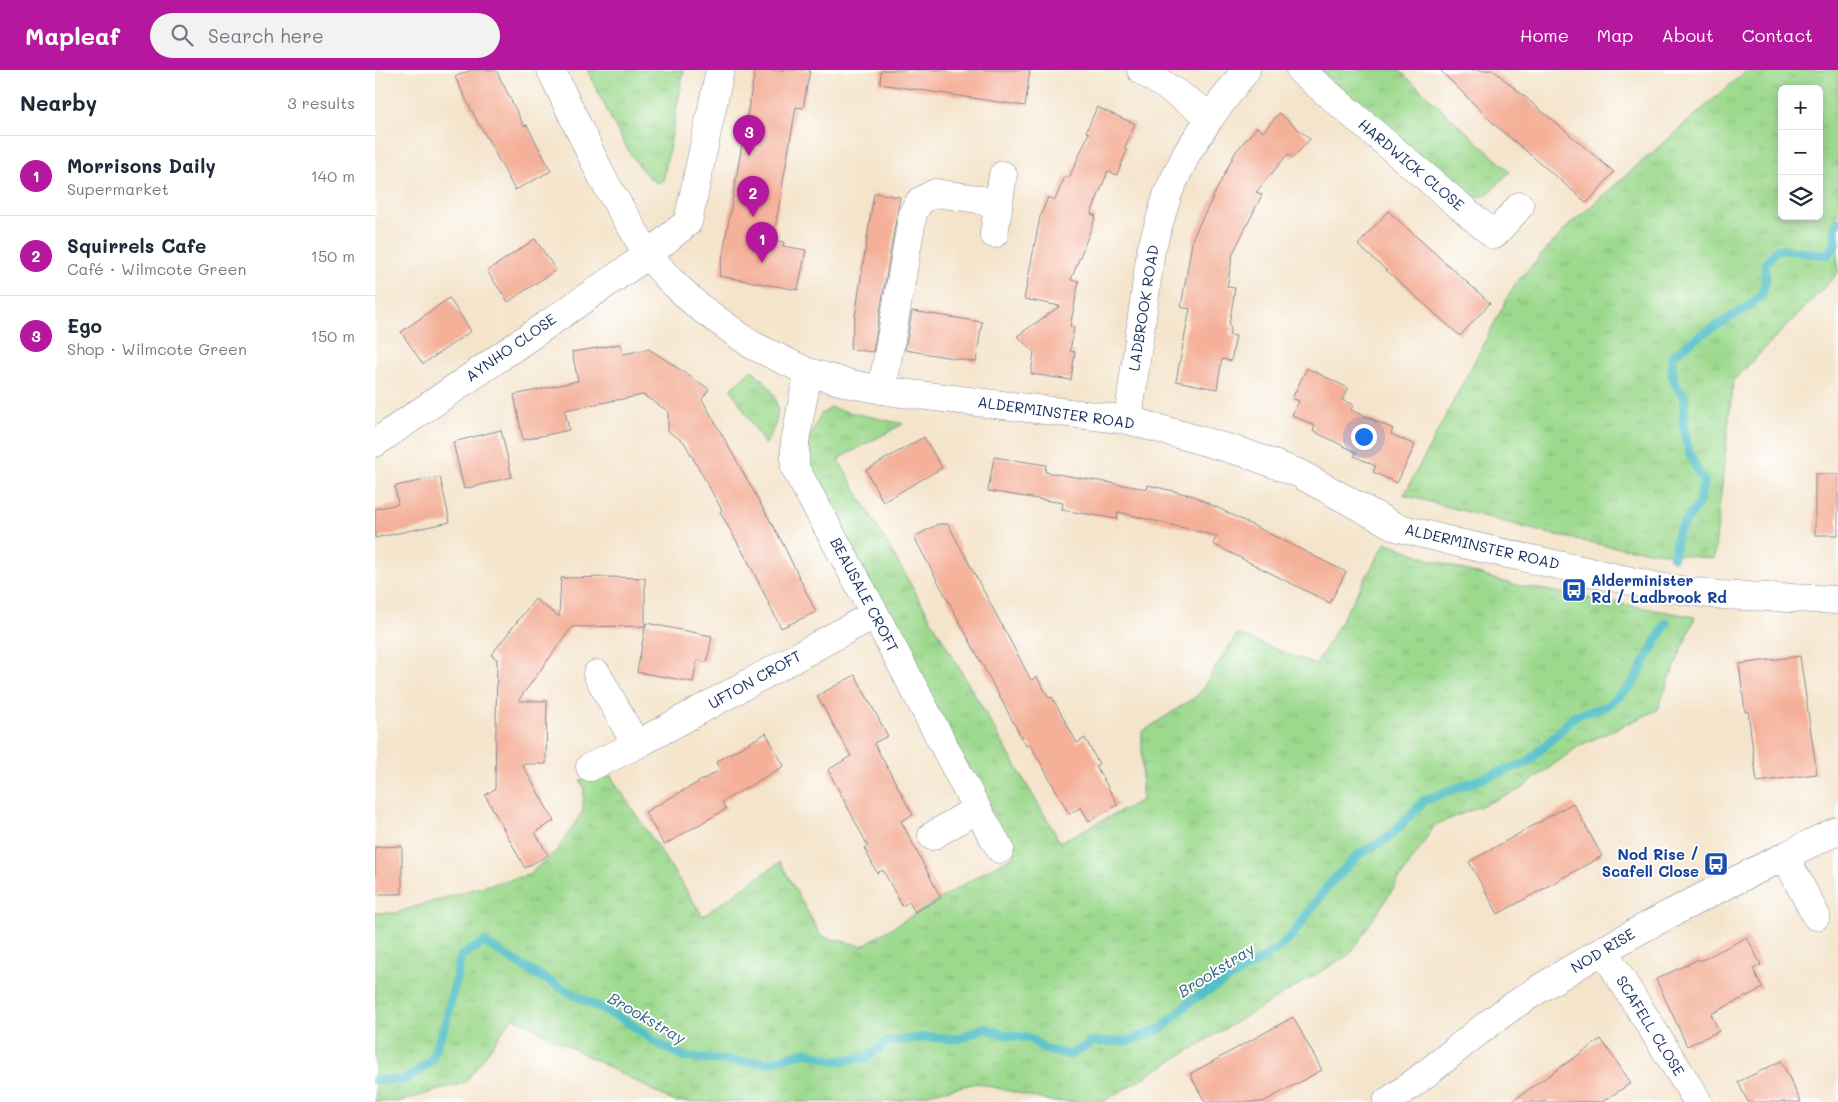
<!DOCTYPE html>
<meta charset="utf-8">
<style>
body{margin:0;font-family:Mali,sans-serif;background:#f2f2f3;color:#1f2937}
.controls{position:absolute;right:15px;top:15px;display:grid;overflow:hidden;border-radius:8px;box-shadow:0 2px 12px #0003}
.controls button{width:45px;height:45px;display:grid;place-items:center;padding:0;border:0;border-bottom:1px solid #e0e1e3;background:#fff;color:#1f2937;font:25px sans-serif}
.you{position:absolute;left:988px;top:366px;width:18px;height:18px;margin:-12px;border:4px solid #fff;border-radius:50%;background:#1a73e8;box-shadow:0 0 0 8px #1a73e833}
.badge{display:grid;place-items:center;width:32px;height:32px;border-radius:50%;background:#b5179e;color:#fff;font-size:16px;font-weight:700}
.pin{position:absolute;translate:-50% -41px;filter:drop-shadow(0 1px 2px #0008)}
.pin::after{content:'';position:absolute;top:26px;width:18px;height:15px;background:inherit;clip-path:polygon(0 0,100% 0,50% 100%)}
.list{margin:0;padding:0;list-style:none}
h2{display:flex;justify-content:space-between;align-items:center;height:65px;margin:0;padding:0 20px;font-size:21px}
h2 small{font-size:16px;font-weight:400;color:#747a83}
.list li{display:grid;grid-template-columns:32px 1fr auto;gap:15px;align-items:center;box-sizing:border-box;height:80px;padding:0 20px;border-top:1px solid #e0e1e3}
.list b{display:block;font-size:19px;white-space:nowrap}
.list p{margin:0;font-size:16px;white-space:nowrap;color:#747a83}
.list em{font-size:16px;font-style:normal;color:#747a83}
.icon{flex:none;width:28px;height:28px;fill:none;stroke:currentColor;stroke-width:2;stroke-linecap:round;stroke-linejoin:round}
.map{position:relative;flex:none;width:1463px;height:1032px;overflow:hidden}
header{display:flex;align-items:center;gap:30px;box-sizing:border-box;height:70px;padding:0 25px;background:#b5179e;color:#fff}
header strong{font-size:24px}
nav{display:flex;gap:28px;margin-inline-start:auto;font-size:18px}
.search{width:350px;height:45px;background:#f2f2f3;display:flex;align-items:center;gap:12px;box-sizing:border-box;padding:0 18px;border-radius:28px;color:#747a83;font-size:19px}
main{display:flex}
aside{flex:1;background:#fff}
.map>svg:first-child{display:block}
.grass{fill:url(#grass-tufts);stroke:#5c8476;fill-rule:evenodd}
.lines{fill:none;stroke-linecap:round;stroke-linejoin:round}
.stream{stroke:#52c0c8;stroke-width:9}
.building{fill:#f4b099}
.minor-casing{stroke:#888a94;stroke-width:29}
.minor{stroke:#fff;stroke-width:28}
.labels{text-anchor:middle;stroke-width:4;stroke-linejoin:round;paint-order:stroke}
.street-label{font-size:15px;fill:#1b2f5e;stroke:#fff}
.transit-label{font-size:15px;font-weight:bold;fill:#164399;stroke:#fff;text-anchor:start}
.water-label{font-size:16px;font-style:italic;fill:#2e6283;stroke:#fff}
</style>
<header>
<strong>Mapleaf</strong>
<div class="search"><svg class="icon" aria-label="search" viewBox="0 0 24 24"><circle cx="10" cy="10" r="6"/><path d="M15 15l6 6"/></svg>Search here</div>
<nav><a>Home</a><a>Map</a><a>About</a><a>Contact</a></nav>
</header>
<main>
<aside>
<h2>Nearby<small>3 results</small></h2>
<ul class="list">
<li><span class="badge">1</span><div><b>Morrisons Daily</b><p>Supermarket</p></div><em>140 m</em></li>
<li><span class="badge">2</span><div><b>Squirrels Cafe</b><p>Café · Wilmcote Green</p></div><em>150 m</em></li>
<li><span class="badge">3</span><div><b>Ego</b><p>Shop · Wilmcote Green</p></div><em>150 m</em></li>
</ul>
</aside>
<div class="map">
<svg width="1463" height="1032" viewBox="0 0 1463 1032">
<defs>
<pattern id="grass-tufts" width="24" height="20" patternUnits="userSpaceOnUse" patternTransform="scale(1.25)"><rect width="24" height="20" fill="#9cd98d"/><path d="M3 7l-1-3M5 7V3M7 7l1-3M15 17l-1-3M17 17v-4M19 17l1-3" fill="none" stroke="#86bb7c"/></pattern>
</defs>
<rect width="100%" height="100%" fill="#fff"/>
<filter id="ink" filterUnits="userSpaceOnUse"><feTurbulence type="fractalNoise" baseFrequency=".02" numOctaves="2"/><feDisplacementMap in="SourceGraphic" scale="10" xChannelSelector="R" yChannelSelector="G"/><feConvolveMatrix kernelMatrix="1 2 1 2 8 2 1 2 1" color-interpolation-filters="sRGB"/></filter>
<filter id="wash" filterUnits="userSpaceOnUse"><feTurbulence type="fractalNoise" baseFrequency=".0096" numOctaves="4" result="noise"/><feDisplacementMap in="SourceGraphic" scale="20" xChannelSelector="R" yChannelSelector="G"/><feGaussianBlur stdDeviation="1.12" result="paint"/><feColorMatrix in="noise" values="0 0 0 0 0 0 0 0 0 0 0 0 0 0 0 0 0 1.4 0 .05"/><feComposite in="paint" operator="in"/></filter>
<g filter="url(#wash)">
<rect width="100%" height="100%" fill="#f4e4cb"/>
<g class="grass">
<path d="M212 0H309L288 111 282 113C258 103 225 24 212 0Z"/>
<path d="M945 0H1024L1135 102 1112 125 1099 127 1076 118Z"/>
<path d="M1372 0H1463V203L1358 311 1339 489 1232 476 1171 463 1029 425 1140 214 1193 156ZM1407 19H1444V146H1407Z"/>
<path d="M377 300C406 324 410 343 390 375L356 319Z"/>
<path d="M456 338 528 354 463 389 685 772 767 730V662L823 625 862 564 941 595 1011 472 1053 489 1136 514 1320 547 1282 640 1204 676 1144 720 1060 755 975 884 728 1032H678L602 1013 518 1032H300L138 947 91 1012 23 1032H0V843H20L105 817 153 805 182 780 208 741 209 718 205 710 235 705 328 846 405 792 446 866 487 876 611 801 640 785 433 406 430 376 446 344Z"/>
</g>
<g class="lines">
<g class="stream">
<path d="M1298 487 1303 462 1323 435 1329 411C1311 384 1306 359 1310 327 1297 314 1297 305 1297 286L1324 266 1373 237 1387 225 1391 209 1390 194 1402 179 1453 185 1461 173 1460 156 1463 152"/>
<path d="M0 1010H30L56 991 71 952 86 886 109 872 149 897 203 927 251 951 282 973 310 987 372 992H394L431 982 460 991 490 988 512 972 552 967 583 969 609 958 631 965 654 968 672 980 695 985 717 972 755 971 787 958 817 930 894 885 915 868 952 817 984 784 1014 767 1050 730 1125 702 1152 693 1201 645 1230 637 1257 615 1291 553"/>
</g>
</g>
<g id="blocks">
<g class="building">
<path d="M95 0H121L149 56 152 55 176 101 140 120 105 55H104L80 7Z"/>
<path d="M380 0H435L428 38 421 37 398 170 409 172 408 176 431 180 423 220 344 206Z"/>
<path d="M506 0H655L650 36 505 14Z"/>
<path d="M1065 0H1118L1239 102 1212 133 1118 53Z"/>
<path d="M722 37 760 54 749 79 752 80 742 105 733 101 716 144 721 146 696 210 704 211 695 257 699 258 695 281 700 282 696 310 656 304 659 282 642 266 685 236 649 229 665 147 673 127 680 130 690 106 694 108 714 63 711 62Z"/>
<path d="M904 43 935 69 918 88 913 84 881 122 887 125 858 183 852 217 860 218 854 256 856 257 854 265 861 266 856 291 847 289 842 319 801 311 815 239 806 237 818 167 861 81 882 57 888 62Z"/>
<path d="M499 123 525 127 498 282 475 279Z"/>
<path d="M1013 141 1115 233 1085 266 983 175Z"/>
<path d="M160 169 181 200 133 232 112 201Z"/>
<path d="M74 228 96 261 48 294 26 262Z"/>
<path d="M537 241 607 252 601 292 530 280Z"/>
<path d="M246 274 248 284 274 279 334 319 327 329 407 472 441 542 406 558 375 495 345 442 347 440 309 372 293 361V341L268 325 190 340 194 360 148 370 139 325 203 311 197 282Z"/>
<path d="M932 298 973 318 967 330 978 335 976 340 1018 359 1016 364 1040 375 1022 413 998 402 1001 396 979 386 981 382 938 361 940 356 917 345 924 331 917 328Z"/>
<path d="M126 360 137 407 89 419 78 372Z"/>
<path d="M549 367 567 398 508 432 491 400Z"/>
<path d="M619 387 671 395 670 402 772 419 773 415 819 426 971 502 955 533 838 474 842 466 743 442 742 449 687 440 688 433 613 421Z"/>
<rect x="1440" y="404" width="23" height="61"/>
<path d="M65 407 75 452 0 468V439L23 434 20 416Z"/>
<path d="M563 454H573L656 610 662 607 674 628 677 627 702 673 710 668 724 694 721 696 743 735 714 751 706 737 694 744 655 674 651 676 539 467Z"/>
<path d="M232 507 270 508V556L197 557 143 631H172L171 694H147L179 751 160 762 173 785 150 798 110 725 120 719 122 589 116 585 160 529 184 547 186 508Z"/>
<path d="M271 553 337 566 332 592 322 590 318 612 262 602Z"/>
<path d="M1425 586 1442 704 1382 712 1373 641 1370 642 1364 594Z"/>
<path d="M480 605 513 666 499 673 538 745 526 751 566 828 540 842 534 832 527 836 508 800 502 803 489 778 493 776 453 700 476 686 442 626Z"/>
<path d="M391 663 409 696 347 732 351 739 289 775 270 742 345 700 341 692Z"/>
<path d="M1198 733 1227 786 1123 844 1094 792Z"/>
<path d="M27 776V824H0V777Z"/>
<path d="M1372 867 1386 895 1378 899 1388 918 1336 944 1344 961 1312 976 1281 909 1324 889 1325 891Z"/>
<path d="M918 947 947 1000 888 1032H830L815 1004Z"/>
<path d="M1226 969 1256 1013 1227 1032H1136Z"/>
<path d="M1406 991 1426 1032H1373L1363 1012Z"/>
</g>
</g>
</g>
<g filter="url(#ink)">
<use href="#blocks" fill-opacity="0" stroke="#888a94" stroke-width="1"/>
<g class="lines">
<defs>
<g id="minor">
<path d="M176 0 228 109 273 185 295 210 323 236 377 275 433 302 476 314 519 322 753 350 870 383 923 403 1021 457 1088 474 1283 517 1344 525 1463 530"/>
<path d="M766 0 836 46"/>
<path d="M925 0 1119 165 1145 136"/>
<path d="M619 164 628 105"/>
<path d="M433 302 420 372V398L500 544 602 739 557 766"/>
<path d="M507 320 538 143 545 131 560 123 603 129 622 136"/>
<path d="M753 350 776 180 793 123 812 83 836 46 871 0"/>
<path d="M0 373 273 185 313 152 345 0"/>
<path d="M222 604 261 675"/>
<path d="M215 697 261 675 500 544"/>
<path d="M602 739 625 779"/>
<path d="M1410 786 1441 846"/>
<path d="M1228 880 1323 1032"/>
<path d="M1012 1032C1058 1002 1098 962 1144 932 1245 865 1355 813 1463 760"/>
</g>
</defs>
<use href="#minor" class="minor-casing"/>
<use href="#minor" class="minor"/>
</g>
</g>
<defs>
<symbol id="bus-square" viewBox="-11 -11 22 22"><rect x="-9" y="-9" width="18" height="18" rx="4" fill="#1a4fb4" stroke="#fff"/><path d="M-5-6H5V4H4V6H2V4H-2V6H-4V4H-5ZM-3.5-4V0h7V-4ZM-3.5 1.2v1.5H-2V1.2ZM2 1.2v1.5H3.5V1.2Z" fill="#fff"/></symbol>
</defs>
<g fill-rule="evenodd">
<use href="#bus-square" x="1185" y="506" width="28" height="28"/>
<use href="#bus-square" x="1327" y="780" width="28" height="28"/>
</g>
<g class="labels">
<g class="street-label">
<text transform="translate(1036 95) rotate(40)" y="5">HARDWICK CLOSE</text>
<text transform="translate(769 238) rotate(-81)" y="5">LADBROOK ROAD</text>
<text transform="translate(136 278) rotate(-35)" y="5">AYNHO CLOSE</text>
<text transform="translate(681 343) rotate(8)" y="5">ALDERMINSTER ROAD</text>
<text transform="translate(1107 477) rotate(13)" y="5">ALDERMINSTER ROAD</text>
<text transform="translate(489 525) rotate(62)" y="5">BEAUSALE CROFT</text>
<text transform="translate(380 610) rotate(-29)" y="5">UFTON CROFT</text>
<text transform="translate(1228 881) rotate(-31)" y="5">NOD RISE</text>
<text transform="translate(1275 956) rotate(58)" y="5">SCAFELL CLOSE</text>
</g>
<g class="transit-label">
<text x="1216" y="516">Alderminister<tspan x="1216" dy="17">Rd / Ladbrook Rd</tspan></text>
<text x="1324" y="790" text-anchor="end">Nod Rise /<tspan x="1324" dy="17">Scafell Close</tspan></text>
</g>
<g class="water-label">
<text transform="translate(841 900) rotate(-32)" y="6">Brookstray</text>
<text transform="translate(272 948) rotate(30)" y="6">Brookstray</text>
</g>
</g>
</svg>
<div class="controls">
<button>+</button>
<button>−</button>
<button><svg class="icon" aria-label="layers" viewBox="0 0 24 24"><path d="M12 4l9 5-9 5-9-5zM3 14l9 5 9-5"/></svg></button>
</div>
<div class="you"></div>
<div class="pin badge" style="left:387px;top:193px">1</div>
<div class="pin badge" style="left:378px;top:147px">2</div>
<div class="pin badge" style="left:374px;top:86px">3</div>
</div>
</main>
